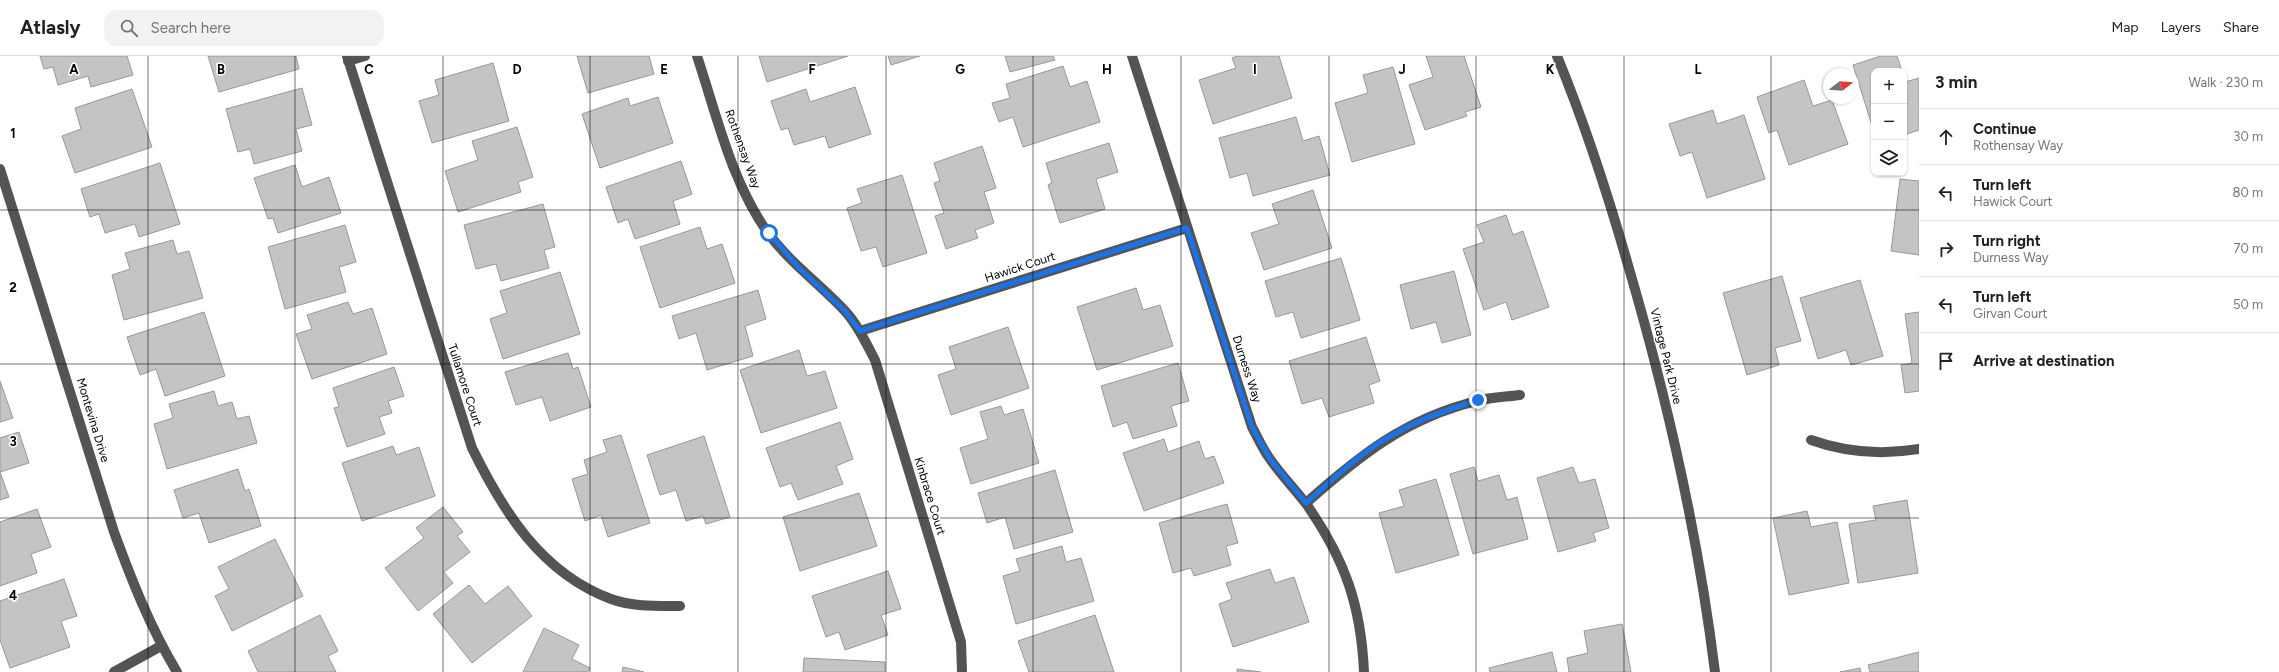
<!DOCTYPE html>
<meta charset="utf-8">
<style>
body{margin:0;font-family:Figtree,sans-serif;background:#f2f2f2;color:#202124}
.controls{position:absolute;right:12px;top:12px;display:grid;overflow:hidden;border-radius:8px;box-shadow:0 1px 3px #0004}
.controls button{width:36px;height:36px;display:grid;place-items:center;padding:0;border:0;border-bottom:1px solid #e0e0e0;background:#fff;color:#202124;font:20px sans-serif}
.compass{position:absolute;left:1823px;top:12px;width:36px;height:36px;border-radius:50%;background:#fff;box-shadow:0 1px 3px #0004;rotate:73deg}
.stop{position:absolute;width:12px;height:12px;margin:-9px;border:3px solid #1a73e8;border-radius:50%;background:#fff}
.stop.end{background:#1a73e8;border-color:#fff;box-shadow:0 1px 4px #0008}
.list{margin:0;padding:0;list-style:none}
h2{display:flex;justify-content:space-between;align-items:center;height:52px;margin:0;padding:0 16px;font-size:17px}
h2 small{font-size:13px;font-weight:400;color:#757577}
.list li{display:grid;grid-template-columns:26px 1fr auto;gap:12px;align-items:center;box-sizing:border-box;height:56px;padding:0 16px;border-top:1px solid #e0e0e0}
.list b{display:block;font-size:15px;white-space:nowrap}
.list p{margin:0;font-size:13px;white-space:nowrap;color:#757577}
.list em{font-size:13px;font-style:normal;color:#757577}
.icon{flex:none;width:22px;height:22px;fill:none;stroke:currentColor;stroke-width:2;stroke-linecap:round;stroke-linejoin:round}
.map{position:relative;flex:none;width:1919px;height:616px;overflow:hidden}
header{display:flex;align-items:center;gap:24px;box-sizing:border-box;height:56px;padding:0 20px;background:#fff;border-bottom:1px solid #e0e0e0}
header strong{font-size:19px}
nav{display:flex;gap:22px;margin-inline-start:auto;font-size:14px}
.search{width:280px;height:36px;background:#f2f2f2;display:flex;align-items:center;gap:10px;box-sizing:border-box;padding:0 14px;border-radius:12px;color:#757577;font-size:15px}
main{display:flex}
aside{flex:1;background:#fff}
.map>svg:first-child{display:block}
.building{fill:#c4c4c4;stroke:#989898}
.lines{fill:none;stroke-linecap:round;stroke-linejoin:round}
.minor{stroke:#545454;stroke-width:10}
.route{stroke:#1a73e8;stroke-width:5}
.grid{fill:none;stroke:#000;stroke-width:1;stroke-opacity:0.55}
.labels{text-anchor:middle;stroke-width:3;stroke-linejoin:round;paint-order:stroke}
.street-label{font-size:12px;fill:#000;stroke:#fff}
.grid-label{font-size:13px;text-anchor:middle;font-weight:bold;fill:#000;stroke:#fff;stroke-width:3;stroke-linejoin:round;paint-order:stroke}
</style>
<header>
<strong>Atlasly</strong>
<div class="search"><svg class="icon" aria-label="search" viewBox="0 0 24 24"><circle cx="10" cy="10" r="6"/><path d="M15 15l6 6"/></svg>Search here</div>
<nav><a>Map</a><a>Layers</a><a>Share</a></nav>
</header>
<main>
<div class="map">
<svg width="1919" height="616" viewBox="0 0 1919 616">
<rect width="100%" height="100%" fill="#fff"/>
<g class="building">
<path d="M40 0H127L133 19 91 31 88 20 58 29 53 11 44 13Z"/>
<path d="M208 0H296L299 13 219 36Z"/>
<path d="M577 0H649L654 18 588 37Z"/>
<path d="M759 0H848L767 26Z"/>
<path d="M888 0H920L891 9Z"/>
<path d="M1005 0H1053L1055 4 1010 16Z"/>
<path d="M1237 0H1279L1292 42 1213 68 1199 24 1236 12 1232 2Z"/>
<path d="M1426 0H1464L1481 51 1465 56 1467 60 1425 74 1409 29 1433 21Z"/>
<path d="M1881 0H1897L1902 15H1874V76L1853 9Z"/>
<path d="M493 7 509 65 432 87 419 45 439 39 435 24Z"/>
<path d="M1063 10 1070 31 1087 25 1100 66 1023 91 1013 61 999 66 992 47 1010 42 1006 28Z"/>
<path d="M1393 11 1415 88 1352 106 1335 47 1368 37 1363 19Z"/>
<path d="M1904 22 1905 26 1919 22V74L1904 79Z"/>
<path d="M1804 24 1813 50 1832 44 1848 88 1789 109 1777 74 1769 77 1757 41Z"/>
<path d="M855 31 871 78 829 92 825 80 794 89 788 72 781 74 771 45 806 33 810 46Z"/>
<path d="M302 32 312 69 296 73 302 95 254 108 250 93 238 96 226 53Z"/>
<path d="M132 33 152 91 75 117 62 80 81 73 75 52Z"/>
<path d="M658 41 673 87 600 112 582 58 628 42 630 50Z"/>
<path d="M1713 54 1717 68 1744 59 1765 123 1707 142 1692 96 1680 100 1669 68Z"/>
<path d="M1296 61 1303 85 1319 80 1330 119 1253 140 1247 117 1230 122 1219 82Z"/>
<path d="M517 71 533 121 518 126 521 136 458 156 445 115 478 104 472 85Z"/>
<path d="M1109 87 1118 116 1096 123 1105 153 1060 167 1048 129 1052 127 1046 107Z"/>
<path d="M982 90 996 132 984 136 994 167 975 174 978 182 946 193 935 160 944 157 934 127 940 125 934 107Z"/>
<path d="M681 105 692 138 673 145 680 168 635 183 628 163 618 167 606 131Z"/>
<path d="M160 107 180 168 139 181 135 168 105 177 99 158 90 161 81 133Z"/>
<path d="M295 109 302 131 329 121 341 157 278 177 273 162 268 163 254 122Z"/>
<path d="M902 119 927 197 883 211 876 191 861 195 847 152 862 147 857 133Z"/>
<path d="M1900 123 1919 125V199L1891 195Z"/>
<path d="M1313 134 1332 192 1264 214 1251 177 1279 168 1272 148Z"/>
<path d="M543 148 555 191 544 194 549 212 501 225 496 208 476 213 464 169Z"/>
<path d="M1506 159 1513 179 1523 175 1549 251 1512 264 1506 246 1484 254 1463 193 1484 186 1477 169Z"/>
<path d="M345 169 356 206 339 211 346 236 285 253 268 191Z"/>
<path d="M700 171 707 193 722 188 735 227 660 252 640 191Z"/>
<path d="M173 184 177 198 189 195 203 242 124 264 112 219 130 213 125 197Z"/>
<path d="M1341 202 1360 264 1301 282 1293 256 1276 261 1265 225Z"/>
<path d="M1454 215 1471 279 1442 287 1436 266 1411 273 1400 229Z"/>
<path d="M560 216 580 278 503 303 490 263 507 257 500 235Z"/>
<path d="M1782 220 1801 285 1775 292 1779 309 1747 319 1723 237Z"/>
<path d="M1860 224 1883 300 1851 309 1846 294 1818 303 1800 242Z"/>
<path d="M1136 232 1143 254 1160 249 1173 290 1097 314 1077 251Z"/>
<path d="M758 234 766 263 745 270 753 300 707 314 696 277 679 283 672 260Z"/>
<path d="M348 246 353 258 372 252 387 298 312 323 296 278 312 273 307 259Z"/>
<path d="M204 256 225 320 165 340 156 313 140 319 127 281Z"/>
<path d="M1919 256V335L1905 337 1901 309 1912 307 1905 258Z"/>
<path d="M1008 271 1029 332 951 359 938 319 956 313 949 291Z"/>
<path d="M1366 281 1380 325 1369 329 1374 347 1329 361 1322 342 1302 348 1289 305Z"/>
<path d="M799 294 807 320 825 315 837 352 761 377 740 314Z"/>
<path d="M568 297 573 313 578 311 591 351 550 365 542 341 516 349 505 316Z"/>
<path d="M1178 307 1189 345 1171 350 1177 370 1133 383 1127 366 1113 371 1101 330Z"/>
<path d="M394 311 404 340 388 345 392 357 379 361 385 378 347 391 334 352 339 351 333 332Z"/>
<path d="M0 325 13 362 0 366Z"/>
<path d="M214 335 218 350 232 346 237 363 249 360 257 387 167 413 154 368 173 362 169 348Z"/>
<path d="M1001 350 1004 359 1023 353 1039 407 971 428 960 392 988 383 980 356Z"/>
<path d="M840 366 853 403 836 410 843 428 798 444 791 427 780 431 766 392Z"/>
<path d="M19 376 29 407 0 416 9 441 0 444V382Z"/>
<path d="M621 379 650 467 608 481 601 459 585 465 572 423 588 418 584 404 607 396 603 384Z"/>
<path d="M704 380 730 461 706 468 703 460 686 465 676 434 660 439 647 399Z"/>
<path d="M1164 383 1168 396 1199 385 1205 403 1214 400 1224 427 1144 455 1123 397Z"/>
<path d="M393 390 396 399 419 391 435 440 362 465 342 407Z"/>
<path d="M1474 411 1478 425 1499 419 1507 444 1517 441 1528 483 1473 498 1450 418Z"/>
<path d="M1573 411 1579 427 1595 423 1609 472 1593 477 1596 485 1558 496 1537 422Z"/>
<path d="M238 413 245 435 249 433 261 470 209 487 199 457 183 462 174 434Z"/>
<path d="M1055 414 1073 476 1014 493 1005 461 987 467 978 437Z"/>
<path d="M1436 423 1459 499 1396 517 1379 457 1404 450 1399 434Z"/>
<path d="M859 437 877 490 800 515 783 461Z"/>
<path d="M1907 444 1918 517 1858 527 1849 468 1876 464 1873 450Z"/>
<path d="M1227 448 1238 487 1226 490 1231 509 1194 520 1191 512 1173 517 1159 467Z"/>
<path d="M443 451 463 476 457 480 470 496 444 516 453 527 418 555 385 512 424 482 416 472Z"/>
<path d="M37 453 51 491 31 498 37 517 0 530V466Z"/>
<path d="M1807 455 1811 471 1837 466 1849 527 1789 539 1773 462Z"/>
<path d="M275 483 303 540 232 575 215 540 229 533 218 511Z"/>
<path d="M1062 490 1066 506 1081 502 1094 545 1016 568 1003 520 1020 515 1016 503Z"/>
<path d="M1270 513 1275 527 1294 521 1309 566 1233 591 1219 548 1232 543 1226 527Z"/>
<path d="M888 515 901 553 881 559 888 579 845 594 839 576 826 581 812 540Z"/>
<path d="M64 523 77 560 61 565 70 591 10 612 0 584V545Z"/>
<path d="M469 529 485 548 508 530 532 560 472 607 433 558Z"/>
<path d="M320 559 338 595 328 600 336 616H258L248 595Z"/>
<path d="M1095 559 1114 616H1029L1018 585Z"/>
<path d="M1622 568 1631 616H1569L1567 602 1588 597 1584 575Z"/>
<path d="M544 572 579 589 572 603 590 612 588 616H523Z"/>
<path d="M1552 596 1557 616H1490L1489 612Z"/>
<path d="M1919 596V616H1870L1868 609Z"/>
<path d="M804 602 885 606V616H803Z"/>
<path d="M623 611 644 616H622Z"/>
<path d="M1860 612 1861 616H1840Z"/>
<path d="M1237 613 1261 616H1237Z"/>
</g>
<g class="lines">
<g class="minor">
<path d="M347 0 472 392C503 455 541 517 611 543 633 551 657 550 680 550"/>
<path d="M697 0C717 60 731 125 768 177 790 207 820 228 845 255 858 269 866 287 875 304L961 586 962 616"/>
<path d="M1132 0 1252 371C1258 382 1263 394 1270 403 1281 419 1295 433 1307 449 1345 504 1361 549 1364 616"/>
<path d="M1557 0C1585 68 1608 139 1628 209 1667 342 1698 478 1715 616"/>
<path d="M348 5 365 0"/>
<path d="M0 113 114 476C132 525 150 571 177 616"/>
<path d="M860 275 1187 172"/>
<path d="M1811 384C1847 397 1882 399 1919 393"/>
<path d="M1306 447C1359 400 1406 362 1477 345 1491 341 1506 341 1520 339"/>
<path d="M114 616 161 590"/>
</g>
</g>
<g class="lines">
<path class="route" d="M769 177 799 212 845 255 860 275 1187 172 1252 371 1270 403 1306 447C1334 422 1363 394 1398 376 1423 362 1450 353 1478 344"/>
</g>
<path class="grid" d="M148 0V616M295 0V616M443 0V616M590 0V616M738 0V616M886 0V616M1033 0V616M1181 0V616M1329 0V616M1476 0V616M1624 0V616M1771 0V616M0 154H1919M0 308H1919M0 462H1919"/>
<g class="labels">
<g class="street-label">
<text transform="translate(743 93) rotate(70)" y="4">Rothensay Way</text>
<text transform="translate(1020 211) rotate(-18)" y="4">Hawick Court</text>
<text transform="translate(1666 300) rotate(76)" y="4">Vintage Park Drive</text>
<text transform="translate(1247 313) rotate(72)" y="4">Durness Way</text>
<text transform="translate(465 329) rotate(72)" y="4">Tullamore Court</text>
<text transform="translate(93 364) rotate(73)" y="4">Montevina Drive</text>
<text transform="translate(930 440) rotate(73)" y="4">Kinbrace Court</text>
</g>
</g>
<g class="grid-label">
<text x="74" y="18">A</text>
<text x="221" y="18">B</text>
<text x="369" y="18">C</text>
<text x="517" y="18">D</text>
<text x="664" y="18">E</text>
<text x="812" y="18">F</text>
<text x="960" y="18">G</text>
<text x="1107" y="18">H</text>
<text x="1255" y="18">I</text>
<text x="1402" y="18">J</text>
<text x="1550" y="18">K</text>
<text x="1698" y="18">L</text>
<text x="13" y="82">1</text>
<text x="13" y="236">2</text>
<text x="13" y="390">3</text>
<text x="13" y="544">4</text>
</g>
</svg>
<div class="controls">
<button>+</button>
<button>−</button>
<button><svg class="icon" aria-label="layers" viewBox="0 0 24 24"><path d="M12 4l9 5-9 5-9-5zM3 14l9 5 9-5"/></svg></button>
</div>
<svg class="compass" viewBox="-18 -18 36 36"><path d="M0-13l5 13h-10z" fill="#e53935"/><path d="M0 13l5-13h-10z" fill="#757577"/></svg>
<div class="stop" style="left:769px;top:177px"></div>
<div class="stop end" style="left:1478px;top:344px"></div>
</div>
<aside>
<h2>3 min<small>Walk · 230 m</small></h2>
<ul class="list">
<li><svg class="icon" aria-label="ahead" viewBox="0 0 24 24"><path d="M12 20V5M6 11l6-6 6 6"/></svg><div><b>Continue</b><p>Rothensay Way</p></div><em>30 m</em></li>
<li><svg class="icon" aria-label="left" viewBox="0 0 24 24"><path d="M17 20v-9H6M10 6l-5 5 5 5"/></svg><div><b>Turn left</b><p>Hawick Court</p></div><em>80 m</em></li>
<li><svg class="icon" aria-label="right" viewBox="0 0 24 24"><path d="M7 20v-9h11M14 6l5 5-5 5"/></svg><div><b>Turn right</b><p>Durness Way</p></div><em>70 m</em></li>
<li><svg class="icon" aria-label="left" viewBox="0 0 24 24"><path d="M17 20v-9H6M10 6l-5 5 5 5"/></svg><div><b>Turn left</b><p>Girvan Court</p></div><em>50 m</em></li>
<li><svg class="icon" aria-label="arrive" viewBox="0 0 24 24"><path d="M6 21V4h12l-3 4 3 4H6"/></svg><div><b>Arrive at destination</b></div></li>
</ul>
</aside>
</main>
